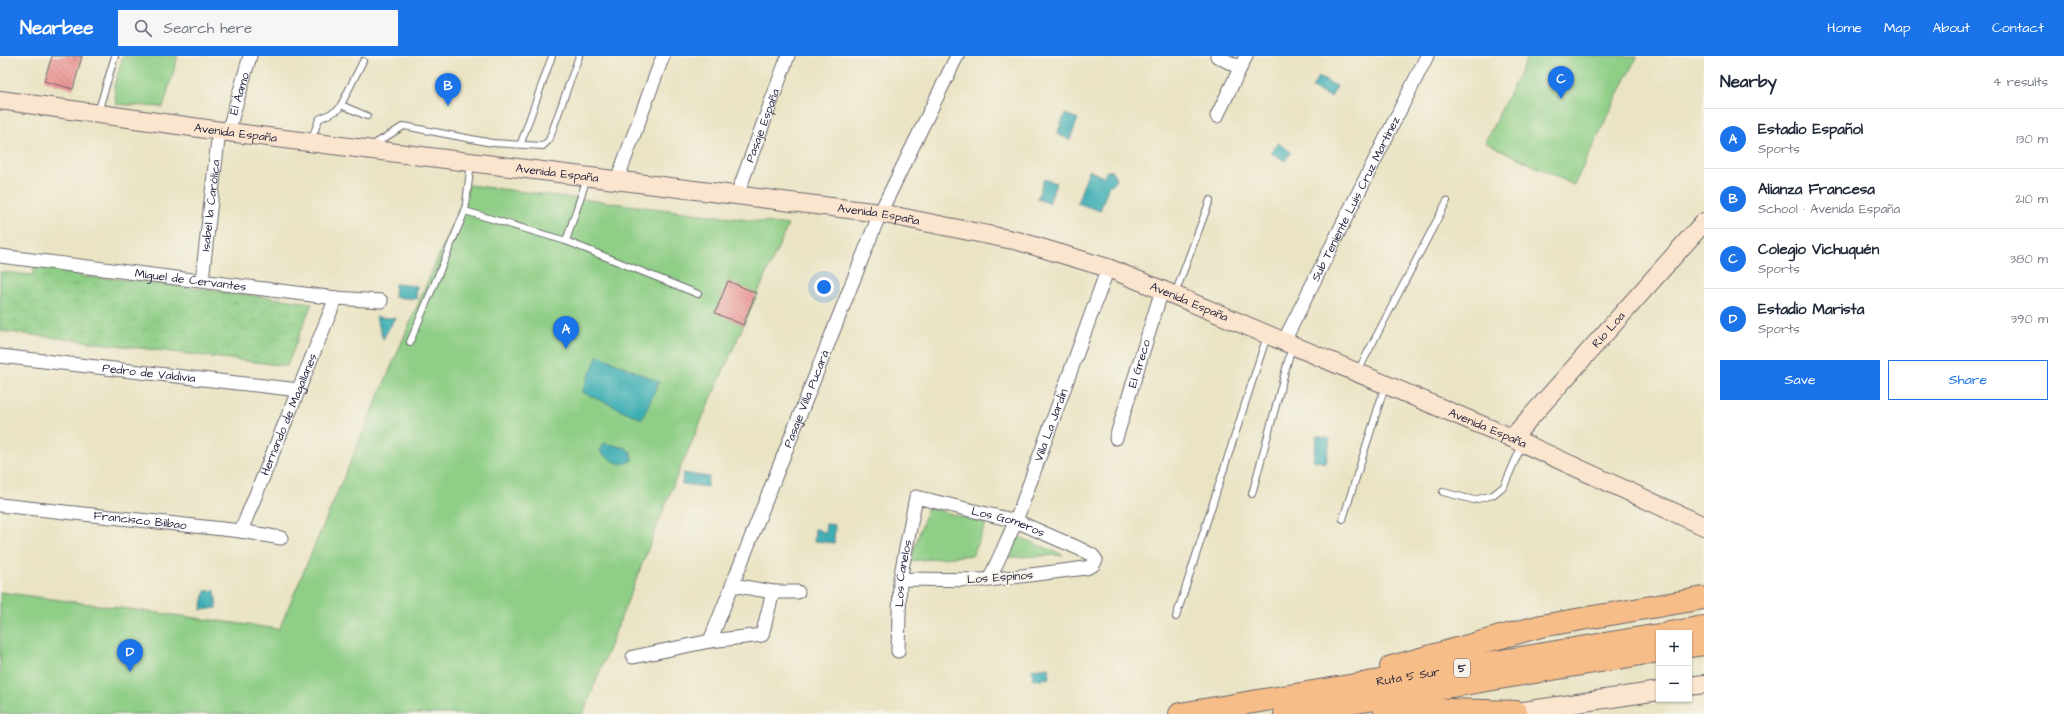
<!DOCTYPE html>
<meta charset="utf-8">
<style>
body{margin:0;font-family:"Architects Daughter",sans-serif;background:#f6f6f7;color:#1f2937}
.controls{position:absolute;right:12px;bottom:12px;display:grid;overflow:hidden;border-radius:0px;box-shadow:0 1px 3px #0004}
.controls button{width:36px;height:36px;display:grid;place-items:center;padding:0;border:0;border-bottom:1px solid #e0e1e3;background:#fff;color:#1f2937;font:20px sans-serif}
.you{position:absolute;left:824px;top:231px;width:14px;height:14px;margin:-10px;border:3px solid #fff;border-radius:50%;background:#1a73e8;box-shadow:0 0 0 6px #1a73e833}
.badge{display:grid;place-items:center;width:26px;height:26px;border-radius:50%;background:#1a73e8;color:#fff;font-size:13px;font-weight:700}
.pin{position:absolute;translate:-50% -33px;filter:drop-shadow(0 1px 2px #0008)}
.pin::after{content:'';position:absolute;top:21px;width:14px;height:12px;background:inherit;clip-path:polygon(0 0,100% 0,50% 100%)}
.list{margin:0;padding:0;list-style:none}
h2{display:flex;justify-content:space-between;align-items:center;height:52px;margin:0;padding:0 16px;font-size:17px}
h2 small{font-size:13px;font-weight:400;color:#747a83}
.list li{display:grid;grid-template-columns:26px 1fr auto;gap:12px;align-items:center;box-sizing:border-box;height:60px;padding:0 16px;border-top:1px solid #e0e1e3}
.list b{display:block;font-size:15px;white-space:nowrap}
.list p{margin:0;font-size:13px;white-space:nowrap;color:#747a83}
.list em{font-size:13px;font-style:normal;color:#747a83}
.actions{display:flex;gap:8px;padding:12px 16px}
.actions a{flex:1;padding:9px 0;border:1px solid #1a73e8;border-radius:0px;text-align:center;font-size:14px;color:#1a73e8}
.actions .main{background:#1a73e8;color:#fff}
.icon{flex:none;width:22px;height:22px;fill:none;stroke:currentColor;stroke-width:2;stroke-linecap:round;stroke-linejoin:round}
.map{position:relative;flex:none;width:1704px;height:658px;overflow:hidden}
header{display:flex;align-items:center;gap:24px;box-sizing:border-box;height:56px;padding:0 20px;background:#1a73e8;color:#fff}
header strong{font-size:19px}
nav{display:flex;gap:22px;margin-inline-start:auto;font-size:14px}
.search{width:280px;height:36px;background:#f6f6f7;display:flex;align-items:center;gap:10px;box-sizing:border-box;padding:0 14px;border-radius:0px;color:#747a83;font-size:15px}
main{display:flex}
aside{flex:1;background:#fff}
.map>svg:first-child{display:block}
.grass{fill:#8ece86;stroke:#587860}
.park{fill:url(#park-crowns);stroke:#587860}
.water{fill:#3daeb4;stroke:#306878}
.building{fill:url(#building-back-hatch)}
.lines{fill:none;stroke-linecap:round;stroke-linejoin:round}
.service-casing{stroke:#68666b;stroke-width:8}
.minor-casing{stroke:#68666b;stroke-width:15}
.secondary-casing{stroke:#68666b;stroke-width:20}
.motorway-casing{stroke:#68666b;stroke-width:24}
.service{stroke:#fff;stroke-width:6}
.minor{stroke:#fff;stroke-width:13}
.secondary{stroke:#fce5cf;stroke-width:18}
.motorway{stroke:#f7bd88;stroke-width:22}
.labels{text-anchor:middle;stroke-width:4;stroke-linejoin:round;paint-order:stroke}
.shield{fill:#f7f3e8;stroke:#62616f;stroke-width:1}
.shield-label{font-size:11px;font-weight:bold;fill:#22223b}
.street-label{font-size:12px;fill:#22223b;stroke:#f7f3e8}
</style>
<header>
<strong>Nearbee</strong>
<div class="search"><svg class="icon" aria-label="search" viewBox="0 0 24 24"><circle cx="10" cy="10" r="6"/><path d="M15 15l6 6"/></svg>Search here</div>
<nav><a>Home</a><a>Map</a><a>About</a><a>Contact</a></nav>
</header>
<main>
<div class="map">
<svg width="1704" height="658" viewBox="0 0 1704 658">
<defs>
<pattern id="park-crowns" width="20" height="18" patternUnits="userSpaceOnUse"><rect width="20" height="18" fill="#8ece86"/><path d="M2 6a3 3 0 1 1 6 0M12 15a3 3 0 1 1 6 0" fill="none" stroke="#7ab175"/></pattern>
<pattern id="building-back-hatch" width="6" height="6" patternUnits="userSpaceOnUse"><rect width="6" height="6" fill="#eb9493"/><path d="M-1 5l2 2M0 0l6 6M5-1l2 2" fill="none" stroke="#be7879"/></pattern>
</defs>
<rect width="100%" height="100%" fill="#f7f3e8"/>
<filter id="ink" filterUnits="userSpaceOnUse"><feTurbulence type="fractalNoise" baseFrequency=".025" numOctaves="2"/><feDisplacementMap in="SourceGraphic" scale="8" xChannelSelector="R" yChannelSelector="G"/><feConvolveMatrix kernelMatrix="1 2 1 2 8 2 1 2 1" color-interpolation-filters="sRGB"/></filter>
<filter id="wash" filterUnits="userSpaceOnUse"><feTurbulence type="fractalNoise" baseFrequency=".012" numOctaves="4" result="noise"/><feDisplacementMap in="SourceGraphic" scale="16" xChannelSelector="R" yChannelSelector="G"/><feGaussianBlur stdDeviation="0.9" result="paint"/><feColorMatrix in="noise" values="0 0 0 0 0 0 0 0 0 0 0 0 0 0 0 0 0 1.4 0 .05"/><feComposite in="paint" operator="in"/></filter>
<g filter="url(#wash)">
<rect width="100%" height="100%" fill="#eae4c4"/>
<g class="grass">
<path d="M123 0H178L163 51 116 48 114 30Z"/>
<path d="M1528 0H1637L1574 129 1485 86Z"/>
<path d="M469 129 788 169 678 417 583 658H0V536L279 573Z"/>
<path d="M928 451 986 468 973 499 910 505Z"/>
<path d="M1007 476 1063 499 995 502Z"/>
</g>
<path class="park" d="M35 208 78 212 80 220 147 226 312 247 287 310 0 275V216L33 219Z"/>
<g class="water">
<path d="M1318 21 1337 30 1331 41 1312 32Z"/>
<path d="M1065 58 1078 63 1070 84 1057 78Z"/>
<path d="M1278 87 1291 96 1285 105 1271 97Z"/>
<path d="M1089 114 1103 121 1107 115H1112L1116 122 1114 128 1109 129 1100 155 1077 147Z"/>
<path d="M1044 123 1056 127 1049 147 1037 143Z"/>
<path d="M395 228 417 230 416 243 394 241Z"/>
<path d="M376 261 395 262 383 283Z"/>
<path d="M598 299 659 326 642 363 582 336Z"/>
<path d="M1317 380 1330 383 1326 407 1313 404Z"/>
<path d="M604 387 625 392 631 396 632 404C620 413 611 403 600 396Z"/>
<path d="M683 417 709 421 707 431 682 428Z"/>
<path d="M826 468 835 469 834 487 814 485 815 472 825 477Z"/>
<path d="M215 534 217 552 201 554 205 535Z"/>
<path d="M1049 611 1050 622 1033 624 1032 613Z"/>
</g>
<g id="blocks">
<g class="building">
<path d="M52 0H82L73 33 44 25Z"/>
<path d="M728 225 756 237 743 269 715 257Z"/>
</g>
</g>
</g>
<g filter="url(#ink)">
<use href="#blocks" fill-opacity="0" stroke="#68666b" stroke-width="1"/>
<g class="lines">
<defs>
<g id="service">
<path d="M341 49 367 60"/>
<path d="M98 56 115 0"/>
<path d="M311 85 319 63 338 54 341 49 363 5"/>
<path d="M521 87 552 0"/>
<path d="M371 90 404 70 492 87 543 90 549 84 579 0"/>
<path d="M471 107 465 155 566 185 698 238"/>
<path d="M566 185 587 122"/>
<path d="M1175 238 1210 144"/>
<path d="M410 286 465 155"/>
<path d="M1358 315 1447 145"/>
<path d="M1443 436 1474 444 1493 439 1504 430 1522 389"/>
<path d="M1252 438 1292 290"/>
<path d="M1343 463 1385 330"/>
<path d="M1176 561 1267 280"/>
</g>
<g id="minor">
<path d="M1217 0 1240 12"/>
<path d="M1217 60 1246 0"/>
<path id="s1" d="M228 76 250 0"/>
<path d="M617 124 663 0"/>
<path id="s2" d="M737 139 788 0"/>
<path id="s3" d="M0 200 336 242 381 245"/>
<path id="s4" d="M202 224 219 75"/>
<path id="s5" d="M1284 285 1427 0"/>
<path id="s6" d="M0 300 299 334"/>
<path id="s7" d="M1116 382 1162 234"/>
<path id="s8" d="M0 449 241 475 281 482"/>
<path id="s9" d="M241 475 336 242"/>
<path id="s10" d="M989 524 1016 465 1108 212"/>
<path id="s11" d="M733 529 773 536 762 579 710 585 880 157 957 0"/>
<path d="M773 536H798"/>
<path id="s12" d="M898 595 900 523 916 441 1016 465 1078 492 1092 499 1096 504 1093 509 1086 512 989 524 900 523"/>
<path d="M633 601 710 585"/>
</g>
<g id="secondary">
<path id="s13" d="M0 44 228 76 880 157 1018 185 1108 212 1162 234 1512 382 1704 470"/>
<path id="s14" d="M1512 382 1704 166"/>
<path d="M1689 630 1704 628"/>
<path d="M1516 656 1659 635"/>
</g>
<g id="motorway">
<path d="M1669 577 1704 571"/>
<path d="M1689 590 1704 588"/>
<path d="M1391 611 1541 570 1704 542"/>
<path d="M1384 652 1516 656"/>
<path id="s15" d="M1180 658 1659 579"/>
<path d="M1285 658 1659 595"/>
</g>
</defs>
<use href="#service" class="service-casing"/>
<use href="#minor" class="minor-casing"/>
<use href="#secondary" class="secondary-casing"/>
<use href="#motorway" class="motorway-casing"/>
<use href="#service" class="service"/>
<use href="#minor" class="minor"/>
<use href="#secondary" class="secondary"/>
<use href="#motorway" class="motorway"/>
</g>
</g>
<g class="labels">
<rect class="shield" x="1454" y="603" width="16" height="18" rx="3"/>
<g class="shield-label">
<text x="1462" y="616">5</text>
</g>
<g class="street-label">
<text dy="4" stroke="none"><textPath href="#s1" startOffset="40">El Àamo</textPath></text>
<text dy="4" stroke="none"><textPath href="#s2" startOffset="74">Pasaje España</textPath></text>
<text dy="4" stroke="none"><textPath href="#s13" startOffset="238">Avenida España</textPath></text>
<text dy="4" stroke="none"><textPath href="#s13" startOffset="562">Avenida España</textPath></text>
<text dy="4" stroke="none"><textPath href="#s5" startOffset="159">Sub Teniente Luis Cruz Martínez</textPath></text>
<text dy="4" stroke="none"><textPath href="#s4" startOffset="75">Isabel la Carólica</textPath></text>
<text dy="4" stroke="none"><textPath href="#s13" startOffset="886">Avenida España</textPath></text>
<text dy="4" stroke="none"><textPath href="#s3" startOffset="192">Miguel de Cervantes</textPath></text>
<text dy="4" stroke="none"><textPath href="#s13" startOffset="1210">Avenida España</textPath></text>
<text dy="4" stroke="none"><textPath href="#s14" startOffset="145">Río Loa</textPath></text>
<text dy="4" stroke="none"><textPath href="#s7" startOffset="78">El Greco</textPath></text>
<text dy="4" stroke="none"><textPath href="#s6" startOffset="150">Pedro de Valdivia</textPath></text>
<text dy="4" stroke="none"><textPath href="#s11" startOffset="398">Pasaje Villa Pucará</textPath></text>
<text dy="4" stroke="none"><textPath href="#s9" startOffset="126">Hernando de Magallanes</textPath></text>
<text dy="4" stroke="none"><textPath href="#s10" startOffset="167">Villa La Jardin</textPath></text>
<text dy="4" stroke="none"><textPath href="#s13" startOffset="1534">Avenida España</textPath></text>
<text dy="4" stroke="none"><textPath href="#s8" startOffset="141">Francisco Bilbao</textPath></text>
<text dy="4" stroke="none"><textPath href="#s12" startOffset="251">Los Gomeros</textPath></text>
<text dy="4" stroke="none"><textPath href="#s12" startOffset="78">Los Canelos</textPath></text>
<text transform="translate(1000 521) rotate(-4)" y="4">Los Espinos</text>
<text dy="4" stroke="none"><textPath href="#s15" startOffset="231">Ruta 5 Sur</textPath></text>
</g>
</g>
</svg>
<div class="controls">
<button>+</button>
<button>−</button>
</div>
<div class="you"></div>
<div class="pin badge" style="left:566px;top:293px">A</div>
<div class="pin badge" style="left:448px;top:50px">B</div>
<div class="pin badge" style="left:1561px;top:43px">C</div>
<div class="pin badge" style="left:130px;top:616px">D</div>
</div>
<aside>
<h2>Nearby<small>4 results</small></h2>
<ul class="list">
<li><span class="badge">A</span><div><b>Estadio Español</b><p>Sports</p></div><em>130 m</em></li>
<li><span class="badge">B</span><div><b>Alianza Francesa</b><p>School · Avenida España</p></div><em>210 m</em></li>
<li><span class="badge">C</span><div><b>Colegio Vichuquén</b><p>Sports</p></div><em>380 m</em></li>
<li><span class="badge">D</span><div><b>Estadio Marista</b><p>Sports</p></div><em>390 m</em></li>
</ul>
<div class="actions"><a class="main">Save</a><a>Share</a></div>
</aside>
</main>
